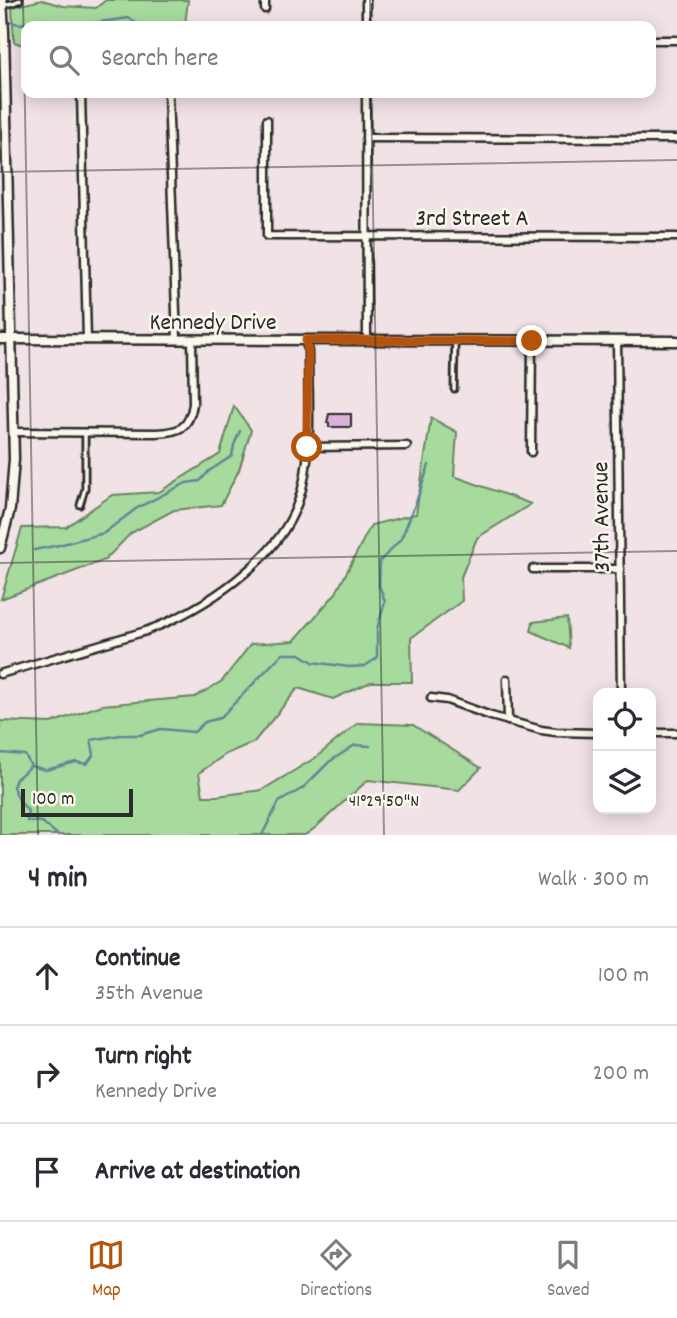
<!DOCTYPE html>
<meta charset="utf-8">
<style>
body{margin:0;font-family:Dekko,sans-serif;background:#f7f7f7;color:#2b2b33}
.controls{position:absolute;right:21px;bottom:21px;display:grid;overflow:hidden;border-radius:14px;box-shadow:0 4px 18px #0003}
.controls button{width:63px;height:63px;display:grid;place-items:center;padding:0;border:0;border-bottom:2px solid #e1e1e2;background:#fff;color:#2b2b33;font:35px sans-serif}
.scale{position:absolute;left:21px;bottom:18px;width:112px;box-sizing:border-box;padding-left:7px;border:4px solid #2b2b2b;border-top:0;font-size:19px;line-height:24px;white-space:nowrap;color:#2b2b2b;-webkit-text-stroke:5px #fbf7ec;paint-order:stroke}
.stop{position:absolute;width:21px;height:21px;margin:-16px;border:5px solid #b45309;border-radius:50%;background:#fff}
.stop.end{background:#b45309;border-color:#fff;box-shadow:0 2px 7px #0008}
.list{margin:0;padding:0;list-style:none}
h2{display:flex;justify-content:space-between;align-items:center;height:91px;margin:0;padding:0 28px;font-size:30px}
h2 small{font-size:23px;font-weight:400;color:#7c7c81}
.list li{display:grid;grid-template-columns:46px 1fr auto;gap:21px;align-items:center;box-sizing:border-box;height:98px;padding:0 28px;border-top:2px solid #e1e1e2}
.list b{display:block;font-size:26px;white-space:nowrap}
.list p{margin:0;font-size:23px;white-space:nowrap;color:#7c7c81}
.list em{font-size:23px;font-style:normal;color:#7c7c81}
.icon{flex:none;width:38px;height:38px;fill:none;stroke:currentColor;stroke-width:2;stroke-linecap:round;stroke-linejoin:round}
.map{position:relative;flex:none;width:677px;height:835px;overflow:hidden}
.search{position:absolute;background:#fff;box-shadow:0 4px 18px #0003;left:21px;right:21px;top:21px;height:77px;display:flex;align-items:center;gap:18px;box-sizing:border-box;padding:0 24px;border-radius:14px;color:#7c7c81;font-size:26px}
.sheet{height:385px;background:#fff}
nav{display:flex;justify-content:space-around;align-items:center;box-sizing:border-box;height:98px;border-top:2px solid #e1e1e2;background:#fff;font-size:19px;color:#7c7c81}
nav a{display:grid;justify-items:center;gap:4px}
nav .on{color:#b45309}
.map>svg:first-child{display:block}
.green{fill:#a7db9d;stroke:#698364;stroke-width:2}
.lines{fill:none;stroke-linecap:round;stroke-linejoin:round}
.stream{stroke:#5f8799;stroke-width:2.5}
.building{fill:#d9b0d7;stroke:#2b2b2b;stroke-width:2}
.service-casing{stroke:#2b2b2b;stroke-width:9}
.minor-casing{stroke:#2b2b2b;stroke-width:11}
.tertiary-casing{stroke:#2b2b2b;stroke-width:13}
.service{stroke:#fbf7ec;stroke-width:3.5}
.minor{stroke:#fbf7ec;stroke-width:6}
.tertiary{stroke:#fbf7ec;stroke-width:8}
.route{stroke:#b45309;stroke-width:9}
.ticks{fill:none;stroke:#2b2b2b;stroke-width:2;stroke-opacity:0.45}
.labels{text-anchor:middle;stroke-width:5;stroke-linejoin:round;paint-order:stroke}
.street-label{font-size:24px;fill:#2b2b2b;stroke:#fbf7ec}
.ticks-label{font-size:18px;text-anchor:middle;fill:#2b2b2b;stroke:#fbf7ec;stroke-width:5;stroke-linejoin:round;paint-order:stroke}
</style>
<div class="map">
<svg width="677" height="835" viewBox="0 0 677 835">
<rect width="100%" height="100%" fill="#f1e2e6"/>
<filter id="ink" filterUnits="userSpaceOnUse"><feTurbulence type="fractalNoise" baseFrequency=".0143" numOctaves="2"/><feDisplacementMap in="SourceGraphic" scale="14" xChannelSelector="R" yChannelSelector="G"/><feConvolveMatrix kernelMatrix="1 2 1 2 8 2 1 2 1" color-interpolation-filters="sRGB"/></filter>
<g filter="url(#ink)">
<g class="green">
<path d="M42 0 63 6 96 8 106 0H188L185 25 187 26H26V46L14 42 12 7Z"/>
<path d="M234 406 251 430 239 470 221 505 174 510 131 533 105 560 1 599 22 528 66 527 112 495 159 492 220 454Z"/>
<path d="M431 418 457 432 454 476 531 504 477 538 461 577 462 601 411 638 412 682H371L333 699 298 688 254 742 226 754 199 773 203 796H217L262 790 315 758 358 723 413 725 481 768 459 790 368 780 315 828 305 835H0V721L51 723 102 705 195 697 222 681 251 644 294 641 336 593 371 525 416 514Z"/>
<path d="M567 618 569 648 531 631 533 622Z"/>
</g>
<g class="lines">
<g class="stream">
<path d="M4 21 19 24 44 21 52 25H78L129 18 140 26"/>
<path d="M34 550 59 545 104 533 137 508 186 483 200 481 209 471 232 456 234 445 240 431"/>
<path d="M0 753 25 755 31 766 46 770 76 762 87 764 94 754 91 740 121 735H140L161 729 194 732 205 722 220 718 282 654H300L313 662 349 667 365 666 377 658V629L385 602 379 585 380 561 401 539 415 505 429 465"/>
<path d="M31 766 16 779 13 787 20 802 28 811 27 821 42 822 58 835"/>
<path d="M262 835 279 802 303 788 329 762 355 745 370 746"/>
</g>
</g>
<path class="building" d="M329 414H351V427H329V423H327Z"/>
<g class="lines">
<defs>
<g id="service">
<path d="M2 5 13 3 20 0"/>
<path d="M454 389 455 342"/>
<path d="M80 505 85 489V433"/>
</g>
<g id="minor">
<path d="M265 0V9"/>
<path d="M366 26V0"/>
<path d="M651 40H677"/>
<path d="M81 93 87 340"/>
<path d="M168 93 177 340"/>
<path d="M366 93 367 340"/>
<path d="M267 120V236L677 237"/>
<path d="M366 138 677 139"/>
<path d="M617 341 621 693"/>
<path d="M14 432 156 433C179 432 189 429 193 404L192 340"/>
<path d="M307 447 407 446"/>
<path d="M531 452 532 341"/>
<path d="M533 569H620"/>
<path d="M0 674 146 631C202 610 278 561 298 502 314 457 308 399 308 352L306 340"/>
<path d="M507 679 508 721"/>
<path d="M431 698 447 700 491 716 541 730 556 732 598 733"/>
<path d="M651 733H677"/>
</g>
<g id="tertiary">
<path d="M0 339 677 341"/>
<path d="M0 548 10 509 14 459 4 31 2 0"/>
</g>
</defs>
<use href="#service" class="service-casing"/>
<use href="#minor" class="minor-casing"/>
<use href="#tertiary" class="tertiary-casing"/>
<use href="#service" class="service"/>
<use href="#minor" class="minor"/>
<use href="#tertiary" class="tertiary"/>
</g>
</g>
<g class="lines" filter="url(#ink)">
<path class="route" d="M307 447 308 352 306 340 532 341"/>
</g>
<path class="ticks" d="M23 0 38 835M370 0V26M371 93 384 835M0 172 677 160M0 563 677 551"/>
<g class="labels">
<g class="street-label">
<text x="472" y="225">3rd Street A</text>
<text x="213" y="329">Kennedy Drive</text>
<text transform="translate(600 517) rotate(-91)" y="8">37th Avenue</text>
</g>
</g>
<g class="ticks-label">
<text x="384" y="806">41°29'50"N</text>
</g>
</svg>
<div class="controls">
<button><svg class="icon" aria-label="locate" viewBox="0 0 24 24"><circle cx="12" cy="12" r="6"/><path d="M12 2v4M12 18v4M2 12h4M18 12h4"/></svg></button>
<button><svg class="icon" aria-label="layers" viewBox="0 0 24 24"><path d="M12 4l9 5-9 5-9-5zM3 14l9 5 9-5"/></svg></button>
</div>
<div class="scale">100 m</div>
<div class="stop" style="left:307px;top:447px"></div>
<div class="stop end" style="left:532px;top:341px"></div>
<div class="search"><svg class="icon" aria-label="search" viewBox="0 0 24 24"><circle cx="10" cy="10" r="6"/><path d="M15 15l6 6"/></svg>Search here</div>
</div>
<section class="sheet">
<h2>4 min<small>Walk · 300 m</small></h2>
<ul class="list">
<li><svg class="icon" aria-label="ahead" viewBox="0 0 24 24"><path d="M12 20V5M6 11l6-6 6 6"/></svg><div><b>Continue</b><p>35th Avenue</p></div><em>100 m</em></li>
<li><svg class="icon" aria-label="right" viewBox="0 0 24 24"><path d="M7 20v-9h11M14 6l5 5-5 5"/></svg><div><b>Turn right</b><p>Kennedy Drive</p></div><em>200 m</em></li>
<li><svg class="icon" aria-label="arrive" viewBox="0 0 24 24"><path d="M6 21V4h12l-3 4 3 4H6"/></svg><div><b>Arrive at destination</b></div></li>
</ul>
</section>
<nav>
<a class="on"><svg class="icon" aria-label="map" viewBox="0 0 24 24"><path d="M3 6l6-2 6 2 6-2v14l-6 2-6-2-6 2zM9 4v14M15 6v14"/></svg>Map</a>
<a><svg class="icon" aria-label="directions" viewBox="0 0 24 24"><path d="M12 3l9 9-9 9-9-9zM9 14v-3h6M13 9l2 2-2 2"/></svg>Directions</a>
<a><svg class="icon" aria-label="saved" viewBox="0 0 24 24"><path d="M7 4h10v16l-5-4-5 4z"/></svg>Saved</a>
</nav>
